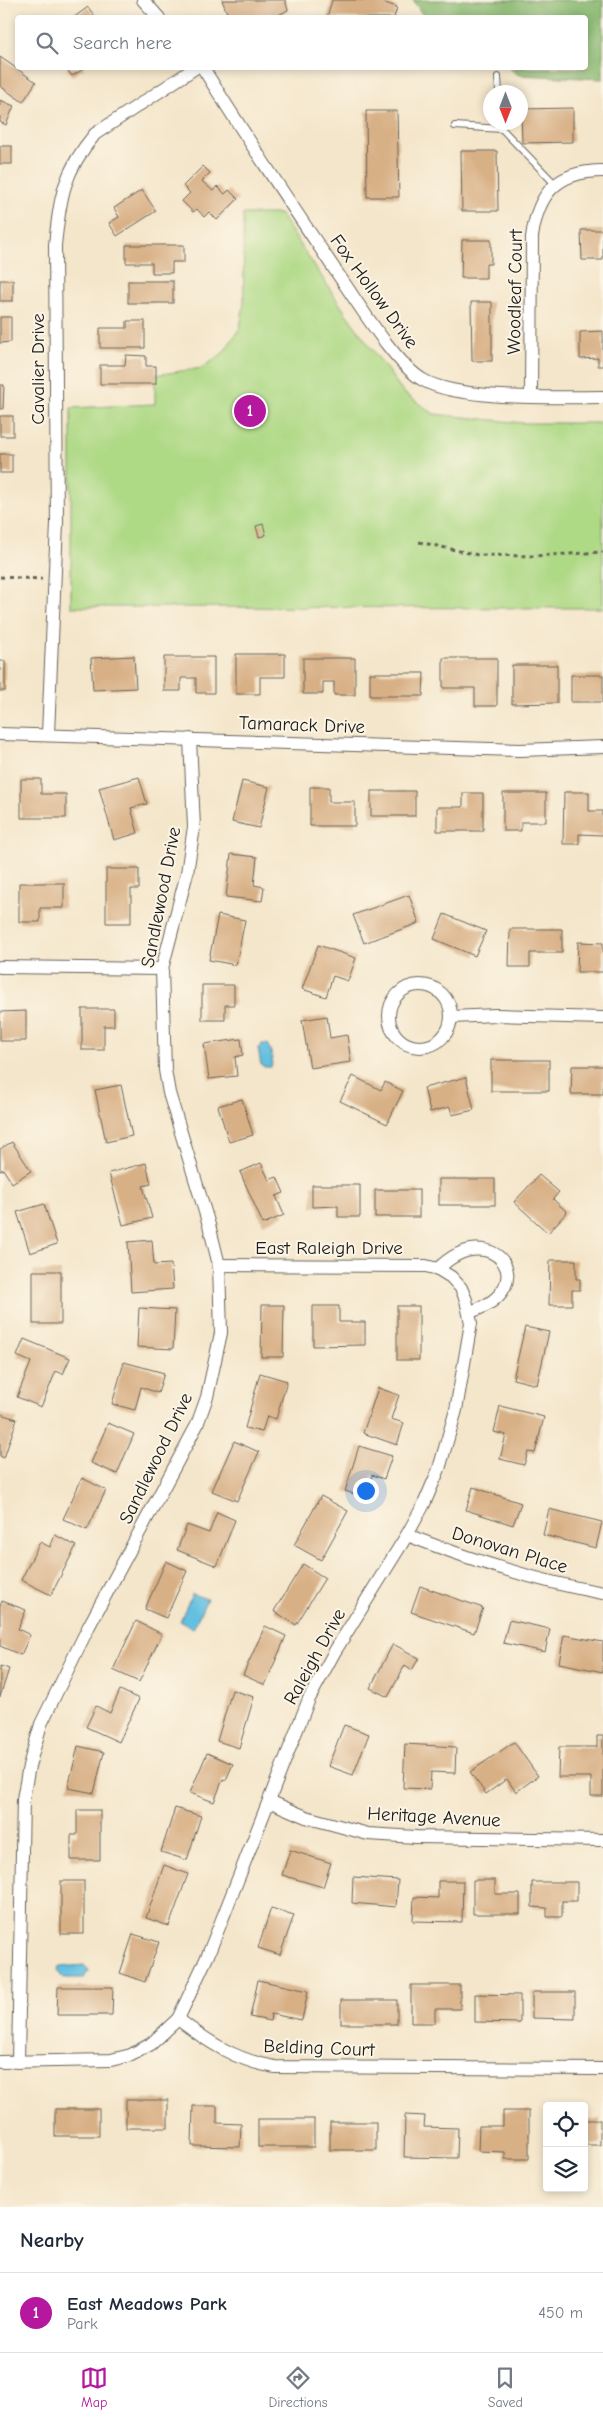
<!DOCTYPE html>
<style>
body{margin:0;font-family:"Comic Neue",sans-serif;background:#f6f6f7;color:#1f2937}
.controls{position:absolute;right:15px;bottom:15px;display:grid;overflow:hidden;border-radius:5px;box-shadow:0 2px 8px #0003}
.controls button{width:45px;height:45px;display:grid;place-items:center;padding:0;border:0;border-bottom:1px solid #e0e1e3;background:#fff;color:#1f2937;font:25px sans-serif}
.compass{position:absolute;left:483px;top:85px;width:45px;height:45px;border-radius:50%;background:#fff;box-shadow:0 2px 8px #0003;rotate:180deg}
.you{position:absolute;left:365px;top:1490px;width:18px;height:18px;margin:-12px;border:4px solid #fff;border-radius:50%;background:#1a73e8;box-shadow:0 0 0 8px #1a73e833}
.badge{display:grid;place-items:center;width:32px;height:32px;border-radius:50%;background:#b5179e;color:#fff;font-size:16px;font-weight:700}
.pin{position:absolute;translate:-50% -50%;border:2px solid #fff;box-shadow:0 1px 5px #0006}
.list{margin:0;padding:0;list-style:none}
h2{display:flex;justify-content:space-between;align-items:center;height:65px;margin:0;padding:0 20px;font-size:21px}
h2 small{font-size:16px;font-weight:400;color:#747a83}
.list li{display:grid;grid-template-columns:32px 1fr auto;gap:15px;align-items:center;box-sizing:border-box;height:80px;padding:0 20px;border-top:1px solid #e0e1e3}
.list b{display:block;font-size:19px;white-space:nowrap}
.list p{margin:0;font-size:16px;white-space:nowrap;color:#747a83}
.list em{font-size:16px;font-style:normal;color:#747a83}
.icon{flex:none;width:28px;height:28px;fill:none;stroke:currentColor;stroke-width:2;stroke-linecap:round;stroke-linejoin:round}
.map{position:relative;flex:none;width:603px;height:2207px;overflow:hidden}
.search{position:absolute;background:#fff;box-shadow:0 2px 8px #0003;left:15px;right:15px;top:15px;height:55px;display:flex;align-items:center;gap:12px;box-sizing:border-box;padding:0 18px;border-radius:5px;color:#747a83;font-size:19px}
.sheet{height:145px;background:#fff}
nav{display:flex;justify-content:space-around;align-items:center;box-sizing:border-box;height:70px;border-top:1px solid #e0e1e3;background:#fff;font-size:14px;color:#747a83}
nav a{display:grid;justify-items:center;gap:2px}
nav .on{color:#b5179e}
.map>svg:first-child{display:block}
.green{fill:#aed985;stroke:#657a50}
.forest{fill:#8ab972;stroke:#536a47}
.water{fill:#63c0e1;stroke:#406e7e}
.building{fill:#d8b086}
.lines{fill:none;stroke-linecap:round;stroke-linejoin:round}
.service-casing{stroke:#686359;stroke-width:8}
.minor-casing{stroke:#686359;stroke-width:14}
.path{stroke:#686359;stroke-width:3;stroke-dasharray:4 4;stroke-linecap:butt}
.service{stroke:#fff;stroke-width:6}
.minor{stroke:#fff;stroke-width:12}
.labels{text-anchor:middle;stroke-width:4;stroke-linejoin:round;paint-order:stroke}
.street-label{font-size:19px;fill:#1c1c1c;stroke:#fcf5e5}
</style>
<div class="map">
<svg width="603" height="2207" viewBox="0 0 603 2207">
<rect width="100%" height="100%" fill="#fcf5e5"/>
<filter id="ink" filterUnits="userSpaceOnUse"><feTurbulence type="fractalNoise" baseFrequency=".02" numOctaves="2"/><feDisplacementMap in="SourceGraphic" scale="10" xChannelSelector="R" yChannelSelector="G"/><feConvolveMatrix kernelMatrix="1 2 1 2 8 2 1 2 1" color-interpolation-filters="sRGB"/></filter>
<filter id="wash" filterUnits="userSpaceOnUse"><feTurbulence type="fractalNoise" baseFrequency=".0096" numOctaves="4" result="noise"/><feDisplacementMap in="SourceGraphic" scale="20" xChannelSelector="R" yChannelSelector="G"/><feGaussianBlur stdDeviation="1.12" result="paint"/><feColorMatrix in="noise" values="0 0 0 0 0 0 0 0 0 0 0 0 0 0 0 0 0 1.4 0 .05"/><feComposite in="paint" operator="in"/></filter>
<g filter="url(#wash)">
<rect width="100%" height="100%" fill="#f4e6cb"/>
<path class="green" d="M243 214H280L347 315 404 393 434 414 523 423H603V608L71 607V408L155 404V375L202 368 223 353 240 328 244 303Z"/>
<path class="forest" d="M413 0H603V79L519 75 509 68H586V18L424 17Z"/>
<g class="water">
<path d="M262 1044H267C271 1050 274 1060 271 1067H265L261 1065 258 1048Z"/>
<path d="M192 1594 207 1599 193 1629 180 1621Z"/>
<path d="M84 1965 89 1970 84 1978H63L58 1972 59 1967Z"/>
</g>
<g id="blocks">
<g class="building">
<path d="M222 0H285L288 10 273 18H229Z"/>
<path d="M332 0H376L397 7 394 18H327Z"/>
<path d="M88 7 96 18H73Z"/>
<path d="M0 57 36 82 23 102 0 86Z"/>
<path d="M66 68H85L72 76Z"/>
<path d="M0 100 14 106 6 125 0 122Z"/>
<path d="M573 108V142L522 143 521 109Z"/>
<path d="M366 111H397L399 197H367Z"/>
<rect x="0" y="146" width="12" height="18"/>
<path d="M461 151H497L498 211H462Z"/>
<path d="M203 166 210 173 202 181 213 191 217 186 225 194 229 190 238 199 217 220 209 212 204 217 197 209 193 212 182 201 190 193 183 186Z"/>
<path d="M142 190 156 211 117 236 109 223 119 217 114 208Z"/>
<path d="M581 230H603V260H582Z"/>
<path d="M462 240H491V264H486V278H461Z"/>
<path d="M126 245H184V262H172V273H152V263H126Z"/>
<rect x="0" y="280" width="13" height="21"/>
<rect x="128" y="281" width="45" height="22"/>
<path d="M471 302H492V361H472Z"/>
<path d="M0 317H11V342L0 343Z"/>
<path d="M127 321H145V348H100V328H127Z"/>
<path d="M603 331V366H598V358L580 359V332Z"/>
<path d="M126 355 146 356V366H156V384H100V365H125Z"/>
<path d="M0 385H4L3 409H0Z"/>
<rect x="0" y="416" width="13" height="20"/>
<rect x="0" y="454" width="12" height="19"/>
<path d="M263 524 266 535 259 537 256 526Z"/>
<path d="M236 654H285V677H260V694H236Z"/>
<path d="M134 656 136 688 93 690 91 658Z"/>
<path d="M164 657H214V693H196V678H181V691H164Z"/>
<path d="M303 658H355V695H334V682H323V694H303Z"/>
<path d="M443 658H497V706H475V688H443Z"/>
<rect x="0" y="661" width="5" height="30"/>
<path d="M512 665H557V703L512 704Z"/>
<path d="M370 673H424L423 696H370Z"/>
<rect x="571" y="675" width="32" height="27"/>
<path d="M139 777 147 804 131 808 138 833 114 840 99 788Z"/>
<path d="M21 779H41V794H66V818H21Z"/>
<path d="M242 781 269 787 259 828 232 822Z"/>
<path d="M310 787H329V802H355V826H310Z"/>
<rect x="371" y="791" width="44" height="25"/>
<path d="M564 792H589V811H603V835L579 834V844H563Z"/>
<path d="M463 793H483V831H437V807H463Z"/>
<path d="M503 793H546V822H521V831H503Z"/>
<path d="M231 854 257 857 254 885 264 887 262 901 226 897Z"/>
<path d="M106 869H139V889H131V923H106Z"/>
<path d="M19 883H64V908H40V922H19Z"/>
<path d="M409 895 419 923 364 943 353 915Z"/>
<path d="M444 914 486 931 475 956 434 939Z"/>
<path d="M218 915 245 920 236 965 209 960Z"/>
<path d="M510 929H562V953H530V967H509Z"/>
<path d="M578 942 603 943V972H577Z"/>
<path d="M318 945 356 958 348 981 333 976 326 997 302 989Z"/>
<path d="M202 985H234V1005H225V1020H202Z"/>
<path d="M82 1009H114V1026H104V1050H82Z"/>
<path d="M26 1011V1041H0V1012Z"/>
<path d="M327 1016 330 1038 347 1035 351 1062 310 1068 302 1020Z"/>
<path d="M241 1039 243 1055 235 1057 237 1076 209 1079 204 1044Z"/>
<rect x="491" y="1060" width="58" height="31"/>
<path d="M572 1066H603V1094H571Z"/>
<path d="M353 1076 381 1090 385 1082 403 1091 387 1124 340 1101Z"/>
<path d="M466 1077 474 1110 452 1115 450 1107 430 1112 424 1088Z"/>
<path d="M121 1085 132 1136 106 1142 95 1090Z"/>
<path d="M242 1099 253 1135 229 1142 218 1106Z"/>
<path d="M12 1142 31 1171 12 1183 3 1169 0 1171V1149Z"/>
<path d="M146 1163 151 1184 143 1186 152 1218 123 1225 109 1173Z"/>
<path d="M261 1163 269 1180 277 1177 284 1193 276 1196 284 1215 263 1224 240 1172Z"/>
<path d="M539 1175 559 1192 553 1199 567 1212 548 1233 514 1202Z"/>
<rect x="439" y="1179" width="56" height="26"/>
<path d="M312 1185H360V1217H338V1206L312 1207Z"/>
<rect x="375" y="1190" width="44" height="27"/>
<path d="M44 1204 57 1244 30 1253 17 1212Z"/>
<path d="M152 1240 154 1265 171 1264 173 1289 131 1292 128 1242Z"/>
<path d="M550 1260H576V1279H580V1290H572V1305H549Z"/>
<rect x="33" y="1271" width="28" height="53"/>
<path d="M262 1305H284L283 1357H261Z"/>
<path d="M313 1306H339V1322H365V1345L313 1346Z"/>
<rect x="397" y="1306" width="22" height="54"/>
<path d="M139 1308 175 1310 173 1349 137 1347Z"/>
<path d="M525 1327 549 1332 537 1385 513 1379Z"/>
<path d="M24 1339 70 1358 63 1374 56 1371 41 1407 17 1397 31 1362 17 1356Z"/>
<path d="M124 1362 164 1373 158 1393 141 1387 135 1410 112 1404Z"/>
<path d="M260 1373 287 1381 276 1419 267 1416 262 1432 245 1428Z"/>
<path d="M378 1388 399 1395 391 1419 404 1423 397 1445 363 1433Z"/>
<path d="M500 1406 544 1417 535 1453 528 1452 524 1465 500 1459 506 1435 494 1432Z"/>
<path d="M0 1414 17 1419 4 1458 0 1456Z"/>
<path d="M108 1423 134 1434 117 1474 91 1463Z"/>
<path d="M234 1441 259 1452 237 1501 212 1491Z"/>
<path d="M359 1446 392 1456 384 1479 372 1475 366 1498 345 1491Z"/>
<path d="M82 1478 106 1490 87 1530 63 1519Z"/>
<path d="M473 1487 521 1503 513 1525 466 1510Z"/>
<path d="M321 1496 348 1511 321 1560 294 1545Z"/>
<path d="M549 1509 602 1522 596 1548 543 1535Z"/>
<path d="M217 1512 235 1520 217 1566 177 1550 187 1525 209 1533Z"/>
<path d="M55 1535 76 1546 51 1595 21 1580 40 1542 50 1547Z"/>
<path d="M166 1561 187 1571 166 1618 145 1609Z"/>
<path d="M303 1564 325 1578 296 1625 274 1611Z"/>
<path d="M420 1586 483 1608 474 1633 411 1612Z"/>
<path d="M2 1601 26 1610 18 1629 30 1635 21 1655 0 1646V1606Z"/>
<path d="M509 1620 550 1629 545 1652 503 1643Z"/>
<path d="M136 1621 162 1634 139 1682 113 1670Z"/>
<path d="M265 1626 286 1636 265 1685 243 1675Z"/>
<path d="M564 1635 603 1642V1672L559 1663Z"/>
<path d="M393 1644 419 1658 412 1670 405 1665 388 1697 370 1688Z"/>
<path d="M0 1666 9 1669 0 1697Z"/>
<path d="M120 1690 139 1699 119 1742 86 1727 96 1706 110 1713Z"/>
<path d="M232 1690 254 1697 239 1748 217 1741Z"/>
<path d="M344 1725 369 1734 353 1775 328 1766Z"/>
<path d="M597 1736H603V1796H591V1777H558L559 1747H597Z"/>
<path d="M514 1742 538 1776 516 1792 507 1779 486 1794 470 1772Z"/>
<path d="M405 1744 456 1747 455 1773 431 1772 430 1789 403 1788Z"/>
<path d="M78 1746 104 1752 94 1793 68 1788Z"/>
<path d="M207 1753 233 1764 226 1780 223 1779 214 1802 190 1793Z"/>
<path d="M175 1808 201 1816 187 1860 161 1852Z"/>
<path d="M77 1810H100V1860H71V1835H77Z"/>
<path d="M290 1850 331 1863 323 1887 282 1875Z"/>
<path d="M164 1865 188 1874 169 1926 146 1918Z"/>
<path d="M353 1877 398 1880 396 1907 352 1903Z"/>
<path d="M473 1880H495V1894H520V1914H473Z"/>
<rect x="61" y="1881" width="23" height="53"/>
<path d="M438 1881H463L462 1922 413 1921 414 1897 438 1898Z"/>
<path d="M532 1882H577V1901H562V1917H547V1908L532 1907Z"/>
<path d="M271 1908 294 1915 280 1955 258 1948Z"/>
<path d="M133 1934 159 1942 145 1982 120 1973Z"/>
<path d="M258 1980 308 1991 302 2020 271 2014 270 2021 250 2017Z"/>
<path d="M411 1985H460V2009H435V2023H411Z"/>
<path d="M58 1987H113L112 2015H57Z"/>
<path d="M532 1992H575V2019L532 2018Z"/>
<path d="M475 1994 520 1995V2023L475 2022Z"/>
<rect x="341" y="2000" width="56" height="24"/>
<rect x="126" y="2100" width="42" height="28"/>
<path d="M193 2106H217V2123L241 2124 240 2147 192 2146Z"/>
<rect x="55" y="2109" width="44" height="27"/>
<path d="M503 2111H529V2159H505V2152L478 2151 479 2126H503Z"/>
<path d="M405 2115 425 2116 424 2127 458 2128 457 2158 404 2157Z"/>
<rect x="258" y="2119" width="56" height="28"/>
<rect x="584" y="2120" width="16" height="25"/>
<rect x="330" y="2122" width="46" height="28"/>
</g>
</g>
</g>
<g filter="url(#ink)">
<use href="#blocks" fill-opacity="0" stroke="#686359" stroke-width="1"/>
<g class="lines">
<defs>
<g id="service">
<path d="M498 77 499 92"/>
<path d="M455 126 502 129 555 184"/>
</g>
<g id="minor">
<path d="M143 0 159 18"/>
<path d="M203 68C249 142 297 214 346 286 363 311 398 366 423 380 459 401 560 397 603 397"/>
<path d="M531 397 532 237C538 193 557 171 603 171"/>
<path d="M0 734 520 750 603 747"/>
<path d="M48 734 57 523 55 245C60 198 63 172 95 134L195 68"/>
<path d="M0 967 162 969"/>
<circle cx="420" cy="1016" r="31"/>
<path d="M451 1017 496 1015 603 1018"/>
<path d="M438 1269C491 1215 546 1287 470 1312"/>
<path d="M407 1535C471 1560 535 1581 603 1593"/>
<path d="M269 1801 306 1817 368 1834 416 1837 603 1840"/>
<path d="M178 2019C208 2042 237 2061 275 2067L603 2069"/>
<path d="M0 2062 111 2060 131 2055 151 2044 178 2019 208 1955 309 1699 335 1651 407 1535 424 1504 439 1469 456 1410 471 1323 466 1300 461 1288 451 1277 438 1269 426 1266 219 1265"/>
<path d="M18 2062 23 1799 29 1766 41 1724 89 1626 197 1425 207 1397 221 1333 219 1265 209 1225 169 1093 165 1070 162 969 187 873 194 827 190 739"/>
</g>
</defs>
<use href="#service" class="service-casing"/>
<use href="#minor" class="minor-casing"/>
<g class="path">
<path d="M419 542 478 555 533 556 603 552"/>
<path d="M0 577 42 579"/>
</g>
<use href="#service" class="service"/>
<use href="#minor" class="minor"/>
</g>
</g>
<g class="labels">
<g class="street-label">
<text transform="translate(375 291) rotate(54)" y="7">Fox Hollow Drive</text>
<text transform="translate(514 292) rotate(-89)" y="7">Woodleaf Court</text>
<text transform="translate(37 369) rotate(-90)" y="7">Cavalier Drive</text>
<text transform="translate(302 724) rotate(2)" y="7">Tamarack Drive</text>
<text transform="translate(160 897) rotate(-79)" y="7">Sandlewood Drive</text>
<text x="329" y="1254">East Raleigh Drive</text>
<text transform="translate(155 1458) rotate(-64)" y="7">Sandlewood Drive</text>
<text transform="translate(510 1549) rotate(17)" y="7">Donovan Place</text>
<text transform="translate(314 1656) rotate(-61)" y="7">Raleigh Drive</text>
<text transform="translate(434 1816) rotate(3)" y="7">Heritage Avenue</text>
<text transform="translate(319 2047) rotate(2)" y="7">Belding Court</text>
</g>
</g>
</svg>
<div class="controls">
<button><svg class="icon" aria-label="locate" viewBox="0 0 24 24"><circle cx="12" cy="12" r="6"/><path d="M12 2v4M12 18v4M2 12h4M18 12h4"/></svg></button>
<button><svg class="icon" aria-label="layers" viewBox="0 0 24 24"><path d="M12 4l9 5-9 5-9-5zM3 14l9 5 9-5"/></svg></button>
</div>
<svg class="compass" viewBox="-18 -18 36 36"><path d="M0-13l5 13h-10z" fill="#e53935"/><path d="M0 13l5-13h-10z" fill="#747a83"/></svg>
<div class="you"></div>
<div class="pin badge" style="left:250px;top:411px">1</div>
<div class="search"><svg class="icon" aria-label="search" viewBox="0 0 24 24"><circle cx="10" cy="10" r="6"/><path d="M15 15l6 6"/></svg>Search here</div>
</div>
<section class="sheet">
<h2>Nearby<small></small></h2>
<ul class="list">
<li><span class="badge">1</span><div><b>East Meadows Park</b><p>Park</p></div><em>450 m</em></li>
</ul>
</section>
<nav>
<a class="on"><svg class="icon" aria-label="map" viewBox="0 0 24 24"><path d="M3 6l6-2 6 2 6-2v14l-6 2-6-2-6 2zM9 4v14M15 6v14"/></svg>Map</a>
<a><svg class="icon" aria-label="directions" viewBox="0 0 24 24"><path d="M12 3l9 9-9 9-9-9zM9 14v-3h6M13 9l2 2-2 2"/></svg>Directions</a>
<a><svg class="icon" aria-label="saved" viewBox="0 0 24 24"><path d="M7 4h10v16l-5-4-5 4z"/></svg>Saved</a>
</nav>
